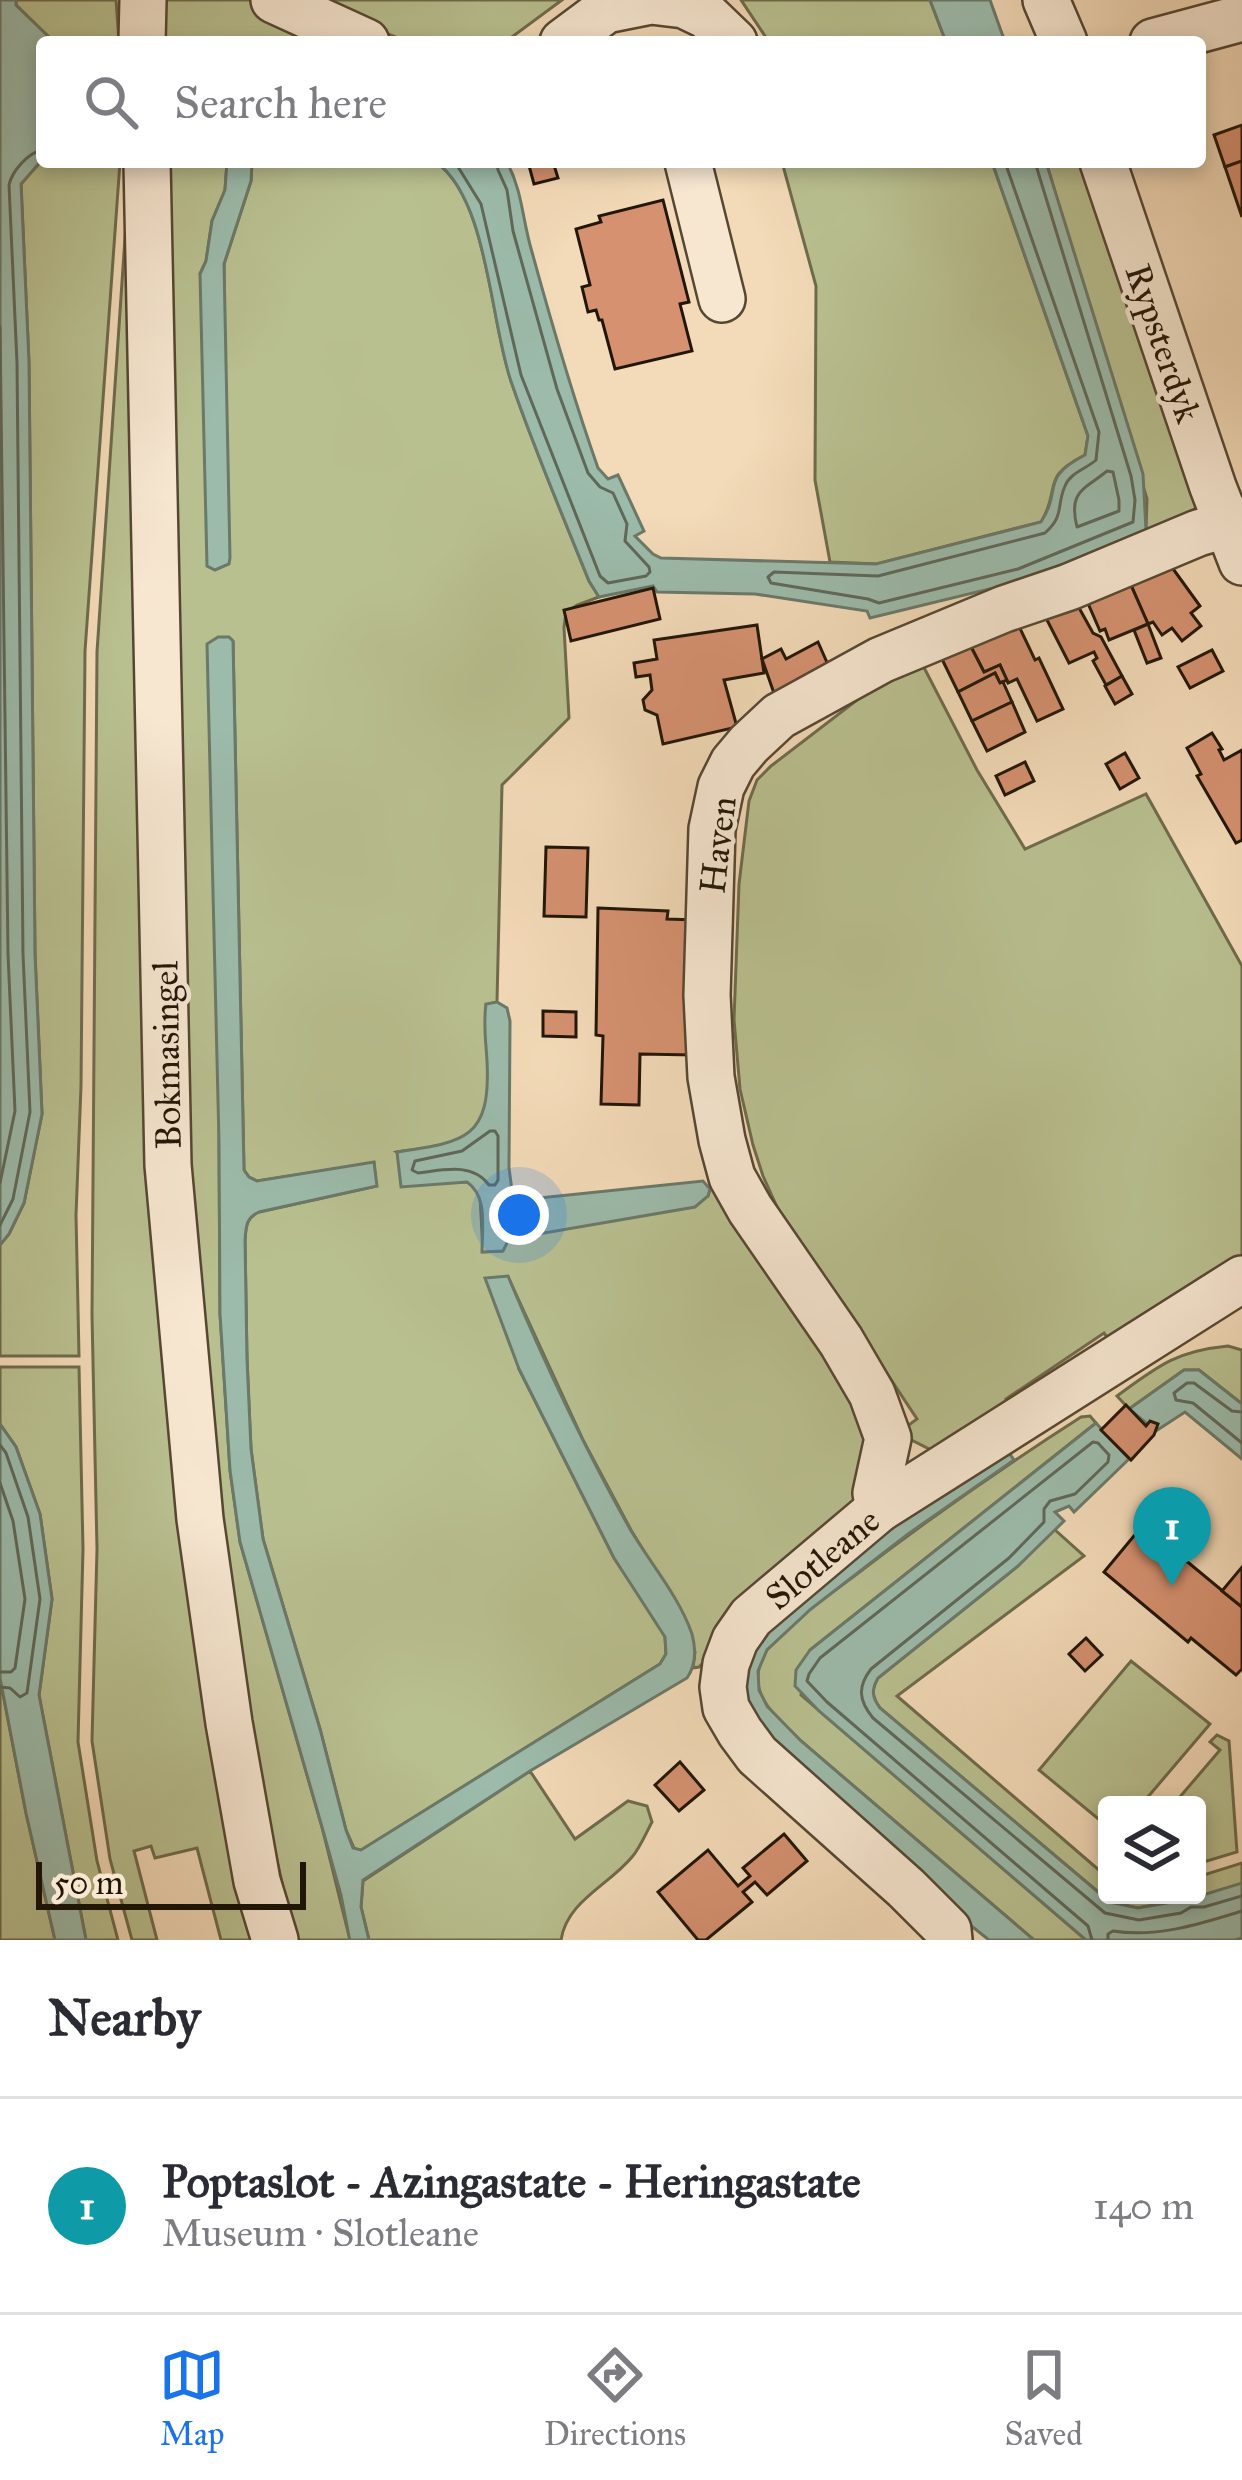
<!DOCTYPE html>
<meta charset="utf-8">
<style>
body{margin:0;font-family:"IM FELL Great Primer",serif;background:#f2f2f3;color:#2b2b33}
.controls{position:absolute;right:36px;bottom:36px;display:grid;overflow:hidden;border-radius:12px;box-shadow:0 6px 18px #0003}
.controls button{width:108px;height:108px;display:grid;place-items:center;padding:0;border:0;border-bottom:3px solid #e1e1e2;background:#fff;color:#2b2b33;font:60px sans-serif}
.scale{position:absolute;left:36px;bottom:30px;width:270px;box-sizing:border-box;padding-left:12px;border:6px solid #221607;border-top:0;font-size:33px;line-height:42px;white-space:nowrap;color:#221607;-webkit-text-stroke:9px #f7e7d1;paint-order:stroke}
.you{position:absolute;left:519px;top:1215px;width:42px;height:42px;margin:-30px;border:9px solid #fff;border-radius:50%;background:#1a73e8;box-shadow:0 0 0 18px #1a73e833}
.badge{display:grid;place-items:center;width:78px;height:78px;border-radius:50%;background:#1a73e8;color:#fff;font-size:39px;font-weight:700}
.pin{position:absolute;translate:-50% -99px;filter:drop-shadow(0 3px 6px #0008)}
.pin::after{content:'';position:absolute;top:63px;width:42px;height:36px;background:inherit;clip-path:polygon(0 0,100% 0,50% 100%)}
.list{margin:0;padding:0;list-style:none}
h2{display:flex;justify-content:space-between;align-items:center;height:156px;margin:0;padding:0 48px;font-size:51px}
h2 small{font-size:39px;font-weight:400;color:#7c7c81}
.list li{display:grid;grid-template-columns:78px 1fr auto;gap:36px;align-items:center;box-sizing:border-box;height:216px;padding:0 48px;border-top:3px solid #e1e1e2}
.list b{display:block;font-size:45px;white-space:nowrap}
.list p{margin:0;font-size:39px;white-space:nowrap;color:#7c7c81}
.list em{font-size:39px;font-style:normal;color:#7c7c81}
.icon{flex:none;width:66px;height:66px;fill:none;stroke:currentColor;stroke-width:2;stroke-linecap:round;stroke-linejoin:round}
.map{position:relative;flex:none;width:1242px;height:1940px;overflow:hidden}
.search{position:absolute;background:#fff;box-shadow:0 6px 18px #0003;left:36px;right:36px;top:36px;height:132px;display:flex;align-items:center;gap:30px;box-sizing:border-box;padding:0 42px;border-radius:12px;color:#7c7c81;font-size:45px}
.sheet{height:372px;background:#fff}
nav{display:flex;justify-content:space-around;align-items:center;box-sizing:border-box;height:168px;border-top:3px solid #e1e1e2;background:#fff;font-size:33px;color:#7c7c81}
nav a{display:grid;justify-items:center;gap:6px}
nav .on{color:#1a73e8}
.map>svg:first-child{display:block}
.green{fill:#b9c090;stroke:#6e6b4c;stroke-width:3}
.water{fill:#9cbbab;stroke:#6b7969;stroke-width:3}
.lines{fill:none;stroke-linecap:round;stroke-linejoin:round}
.shore{stroke:#5f6859;stroke-width:3}
.building{fill:#d59170;stroke:#221607;stroke-width:3}
.minor-casing{stroke:#564733;stroke-width:50}
.minor{stroke:#f7e7d1;stroke-width:45}
.labels{text-anchor:middle;stroke-width:9;stroke-linejoin:round;paint-order:stroke}
.street-label{font-size:36px;fill:#221607;stroke:#f7e7d1}
</style>
<div class="map">
<svg width="1242" height="1940" viewBox="0 0 1242 1940">
<rect width="100%" height="100%" fill="#f3dab8"/>
<filter id="stains"><feTurbulence type="fractalNoise" baseFrequency=".00167" numOctaves="4"/><feColorMatrix values="0 0 0 0 .2 0 0 0 0 .09 0 0 0 0 .02 0 0 0 .5 -.17"/></filter>
<radialGradient id="worn" r=".72"><stop offset=".6" stop-color="#630" stop-opacity="0"/><stop offset="1" stop-color="#630" stop-opacity=".3"/></radialGradient>
<g class="green">
<path d="M16 0H116L119 42H54L16 5Z"/>
<path d="M160 0H254L346 42H156Z"/>
<path d="M302 0H562L505 42H408Z"/>
<path d="M741 0H930L946 42H769Z"/>
<path d="M42 160 120 162 85 651 81 1086 76 1215 79 1356H0V1245L9 1234 24 1203 42 1114 35 954 29 363 21 184Z"/>
<path d="M164 162H227L225 190 212 221 206 261 200 274 224 321V264L251 181 252 162H436C489 200 490 324 512 384 535 451 563 516 589 581L599 597 577 605 566 613 564 627 569 718 502 785 497 1002 486 1005C487 1034 496 1103 477 1126 460 1148 422 1148 397 1152L447 1182H467L475 1185 480 1196 483 1252 502 1251 509 1239 708 1196 710 1189 727 1187 865 1396V1494L699 1667 693 1668 695 1652 684 1617 631 1530 583 1440 508 1277 519 1369 614 1558 659 1624 665 1637 666 1654 660 1664 360 1851 354 1848 346 1830 320 1729 263 1539 251 1449 247 1359 245 1240C246 1226 246 1218 259 1212L376 1186 374 1163 257 1181 249 1177 244 1170 233 641 219 1142 220 1314 230 1470 240 1542 322 1827 350 1940H295L246 1723 235 1655 185 1160Z"/>
<path d="M782 162H992L1088 436 1085 455C1039 478 1062 488 1041 522L877 564 830 562 815 480 816 286Z"/>
<path d="M1046 162H1088L1197 507 1190 513 1146 530 1147 499Z"/>
<path d="M127 208 138 662 254 1940H221L197 1848 155 1858 151 1846 134 1851 157 1940H132L110 1859 92 1741 97 1549 92 1315 97 652Z"/>
<path d="M917 654 977 770 1025 849 1146 794 1242 966V1267L1116 1349 1104 1333 1006 1399 1016 1416 937 1453 898 1433 917 1419 778 1209 763 1176 753 1145 740 1089 734 1020 739 884 749 801 757 780 771 766Z"/>
<path d="M1228 1346 1242 1350V1404L1199 1370H1184L1129 1409 1117 1396C1158 1366 1176 1351 1228 1346Z"/>
<path d="M0 1367H79L83 1549 78 1742 97 1861 118 1940H86L39 1695 52 1599 40 1514 16 1447 0 1424Z"/>
<path d="M1090 1416 1096 1423 810 1650 801 1695 1086 1940H1034L801 1741C783 1723 755 1703 758 1674 759 1666 763 1654 768 1648 787 1623 827 1596 853 1577 927 1520 1003 1467 1081 1417Z"/>
<path d="M1054 1529 1084 1556 897 1696 1107 1877V1895H1197V1877L1242 1863V1884L1190 1899 1137 1908 1110 1902 880 1708C872 1697 871 1690 878 1678L1018 1566Z"/>
<path d="M1131 1661 1210 1724 1141 1805H1107V1826L1039 1770Z"/>
<path d="M0 1678 26 1813 55 1940H0Z"/>
<path d="M1217 1735 1229 1741 1237 1852 1197 1864V1805H1173L1220 1750 1210 1742Z"/>
<path d="M530 1771 575 1839 628 1801 647 1806 652 1822C646 1833 640 1848 632 1857 608 1886 567 1901 561 1940H369L361 1907 363 1881Z"/>
</g>
<g class="water">
<path d="M0 0H16V5L54 42H42V160L21 184 29 363 35 954 42 1114 24 1203 9 1234 0 1245Z"/>
<path d="M930 0H990L1005 42H946Z"/>
<path d="M227 162H252L251 181 224 264 230 558 229 564 215 570 207 566 200 274 206 261 212 221 225 190Z"/>
<path d="M436 162H507C523 193 522 219 532 252 552 325 573 397 598 468L608 479 618 475 644 531 635 536 653 554 661 558 876 564 1041 522C1063 488 1039 479 1085 455L1088 436 992 162H1046L1143 474 1146 530 1022 581 870 618 867 611 755 594 657 592 653 586 599 597 589 581C563 516 535 451 512 384 490 324 489 200 436 162Z"/>
<path d="M218 637H229L233 641 244 1170 249 1177 257 1181 374 1162 377 1186 259 1212C246 1218 246 1226 245 1240L247 1359 251 1449 263 1539 320 1729 346 1830 353 1848 361 1850 660 1664 666 1654 665 1637 614 1558 519 1369 485 1278 508 1276C544 1362 584 1447 630 1529 650 1563 679 1596 692 1634 696 1649 696 1665 687 1678L530 1771 363 1880 361 1907 369 1940H350L349 1936 341 1895 322 1827 240 1542 230 1470 220 1314 219 1142 207 644Z"/>
<path d="M497 1002 507 1008 510 1021 509 1168 513 1198 520 1200 703 1181 710 1189 708 1196 695 1207 509 1239 503 1251 482 1252C482 1228 488 1196 467 1182L401 1187 397 1152C465 1142 491 1139 487 1061 486 1042 483 1024 486 1004Z"/>
<path d="M1184 1370H1199L1242 1404V1459L1185 1412 1156 1431 1129 1409Z"/>
<path d="M1096 1423 1129 1459 1074 1512 1069 1506 1055 1512 1064 1521 1018 1566 878 1678C871 1690 872 1697 880 1708L1110 1902 1138 1908 1190 1899 1242 1883V1938L1235 1940H1086L819 1711 795 1686 796 1670 810 1650Z"/>
<path d="M0 1424 16 1447 40 1514 52 1599 39 1695 86 1940H55L26 1813 0 1678Z"/>
<path d="M1005 1447 1014 1460 908 1534 811 1609 767 1650 758 1671 759 1690 767 1706 801 1741 1034 1940H989L950 1909 756 1731 736 1676 785 1602Z"/>
</g>
<g class="lines">
<g class="shore">
<path d="M455 162 481 204 521 375 600 576 608 583 646 576 650 572 649 567 625 541 627 524 613 493 600 487 588 473 557 389 513 231 507 190 498 170 497 162"/>
<path d="M1005 162 1099 432 1096 460C1086 469 1070 473 1065 486 1056 506 1065 515 1045 533L878 576 774 572 768 577 771 583 868 599 879 603 1018 569 1133 522 1135 500 1131 476 1035 162"/>
<path d="M0 327 8 954 15 1111 0 1183"/>
<path d="M1107 471 1113 472 1119 500V511L1077 527C1068 491 1084 490 1107 471Z"/>
<path d="M490 1131H495L498 1136V1180L495 1185H489C472 1162 443 1170 418 1173L412 1170 415 1161 462 1151Z"/>
<path d="M0 1225 13 1199 30 1112 23 954 17 363 9 185C12 171 28 153 42 150"/>
<path d="M1242 1412 1232 1411 1194 1383H1187L1174 1393 1176 1400 1193 1403 1242 1443"/>
<path d="M0 1445 6 1453 28 1517 40 1599 27 1693 20 1697 10 1688 0 1687"/>
<path d="M0 1483 13 1521 25 1599 15 1668 11 1672H0"/>
<path d="M1092 1940 1088 1926 827 1702 807 1681 809 1674 820 1658 1093 1442 1098 1443 1109 1455 1108 1462 1075 1494 1050 1501 1044 1509V1522L1009 1558 871 1669C857 1687 859 1701 873 1718L1105 1913 1139 1920 1181 1913 1191 1907H1204L1242 1896"/>
<path d="M1108 1940V1934L1113 1931C1157 1938 1200 1924 1242 1911"/>
</g>
</g>
<g class="building">
<path d="M1242 125V161L1225 167 1214 135Z"/>
<path d="M1242 161V217L1225 167Z"/>
<path d="M528 162H553L558 178 534 184Z"/>
<path d="M663 200 689 302 680 304 692 351 615 369 602 320H599L596 310 588 312 582 287 590 285 576 229 601 222 599 216Z"/>
<path d="M1171 566 1200 606 1191 613 1201 626 1182 641 1172 628 1162 635 1153 622 1148 624 1131 585Z"/>
<path d="M1130 583 1148 624 1109 640 1105 629 1100 631 1087 601Z"/>
<path d="M653 588 660 619 571 641 564 610Z"/>
<path d="M1078 606 1093 633 1101 637 1122 676 1106 685 1093 661 1097 658 1094 652 1069 663 1046 618Z"/>
<path d="M1016 620 1035 660 1039 658 1063 709 1037 721 1017 679 1008 683 1000 665 984 672 968 641Z"/>
<path d="M1148 624 1161 658 1147 663 1134 630Z"/>
<path d="M757 625 764 673 724 680 737 727 663 744 657 715 645 710 643 700 652 690 650 675 636 677 634 663 657 659 654 640Z"/>
<path d="M968 641 984 672 1000 665 1007 680 1000 683 995 673 958 692 939 653Z"/>
<path d="M818 642 829 667 775 696 762 659 781 649 786 659Z"/>
<path d="M1212 650 1223 671 1190 688 1178 667Z"/>
<path d="M995 673 1000 683 1003 682 1012 702 972 721 958 692Z"/>
<path d="M1122 676 1132 694 1115 704 1105 686Z"/>
<path d="M1012 702 1025 732 987 751 972 721Z"/>
<path d="M1212 733 1222 749 1219 750 1224 760 1242 750V840L1236 843 1197 776 1201 774 1187 748Z"/>
<path d="M1125 753 1139 778 1120 789 1106 764Z"/>
<path d="M1025 762 1034 781 1005 795 996 776Z"/>
<path d="M546 847 588 848 586 917 544 916Z"/>
<path d="M598 908 668 911 667 919 696 920 693 1055 640 1054 639 1105 601 1104 603 1036 596 1035Z"/>
<path d="M543 1011 576 1012V1037L543 1036Z"/>
<path d="M1126 1405 1146 1426 1150 1421 1158 1424 1154 1435 1131 1460 1101 1430Z"/>
<path d="M1143 1525 1242 1607V1669L1236 1675 1191 1638 1188 1642 1104 1572Z"/>
<path d="M1242 1567V1607L1222 1591Z"/>
<path d="M1086 1638 1102 1655 1085 1671 1069 1654Z"/>
<path d="M680 1762 704 1790 679 1811 655 1785Z"/>
<path d="M784 1834 807 1861 767 1895 755 1882 743 1892 752 1902 706 1940H698L658 1892 708 1850 738 1886 750 1876 743 1868Z"/>
</g>
<g class="lines">
<defs>
<g id="minor">
<path d="M274 0 366 42"/>
<path d="M1046 0 1064 42"/>
<path d="M142 42 143 0"/>
<path d="M563 42 606 10 651 1 684 5 707 16 734 42"/>
<path d="M1153 42 1242 18"/>
<path d="M147 162 168 1165 200 1519 229 1723 257 1881 275 1940"/>
<path d="M688 162 722 299"/>
<path d="M1103 162 1213 487 1242 562"/>
<path d="M879 1509 876 1493 888 1438 872 1394 841 1341 750 1209 732 1177 722 1140 711 1077 707 995 712 829 721 787 733 763 749 744 779 716 881 660 1004 609 1069 587 1198 533 1242 520"/>
<path d="M949 1940 948 1930 906 1888 757 1755 740 1732 726 1708 723 1687 726 1664 735 1640 751 1617 879 1509 1242 1279"/>
</g>
</defs>
<use href="#minor" class="minor-casing"/>
<use href="#minor" class="minor"/>
</g>
<g class="labels">
<g class="street-label">
<text transform="translate(1164 343) rotate(71)" y="13">Rypsterdyk</text>
<text transform="translate(717 845) rotate(-83)" y="13">Haven</text>
<text transform="translate(166 1055) rotate(-91)" y="13">Bokmasingel</text>
<text transform="translate(822 1558) rotate(-40)" y="13">Slotleane</text>
</g>
</g>
<rect width="100%" height="100%" filter="url(#stains)"/>
<rect width="100%" height="100%" fill="url(#worn)"/>
</svg>
<div class="controls">
<button><svg class="icon" aria-label="layers" viewBox="0 0 24 24"><path d="M12 4l9 5-9 5-9-5zM3 14l9 5 9-5"/></svg></button>
</div>
<div class="scale">50 m</div>
<div class="you"></div>
<div class="pin badge" style="left:1172px;top:1586px;background:#0f9aa8">1</div>
<div class="search"><svg class="icon" aria-label="search" viewBox="0 0 24 24"><circle cx="10" cy="10" r="6"/><path d="M15 15l6 6"/></svg>Search here</div>
</div>
<section class="sheet">
<h2>Nearby<small></small></h2>
<ul class="list">
<li><span class="badge" style="background:#0f9aa8">1</span><div><b>Poptaslot - Azingastate - Heringastate</b><p>Museum · Slotleane</p></div><em>140 m</em></li>
</ul>
</section>
<nav>
<a class="on"><svg class="icon" aria-label="map" viewBox="0 0 24 24"><path d="M3 6l6-2 6 2 6-2v14l-6 2-6-2-6 2zM9 4v14M15 6v14"/></svg>Map</a>
<a><svg class="icon" aria-label="directions" viewBox="0 0 24 24"><path d="M12 3l9 9-9 9-9-9zM9 14v-3h6M13 9l2 2-2 2"/></svg>Directions</a>
<a><svg class="icon" aria-label="saved" viewBox="0 0 24 24"><path d="M7 4h10v16l-5-4-5 4z"/></svg>Saved</a>
</nav>
